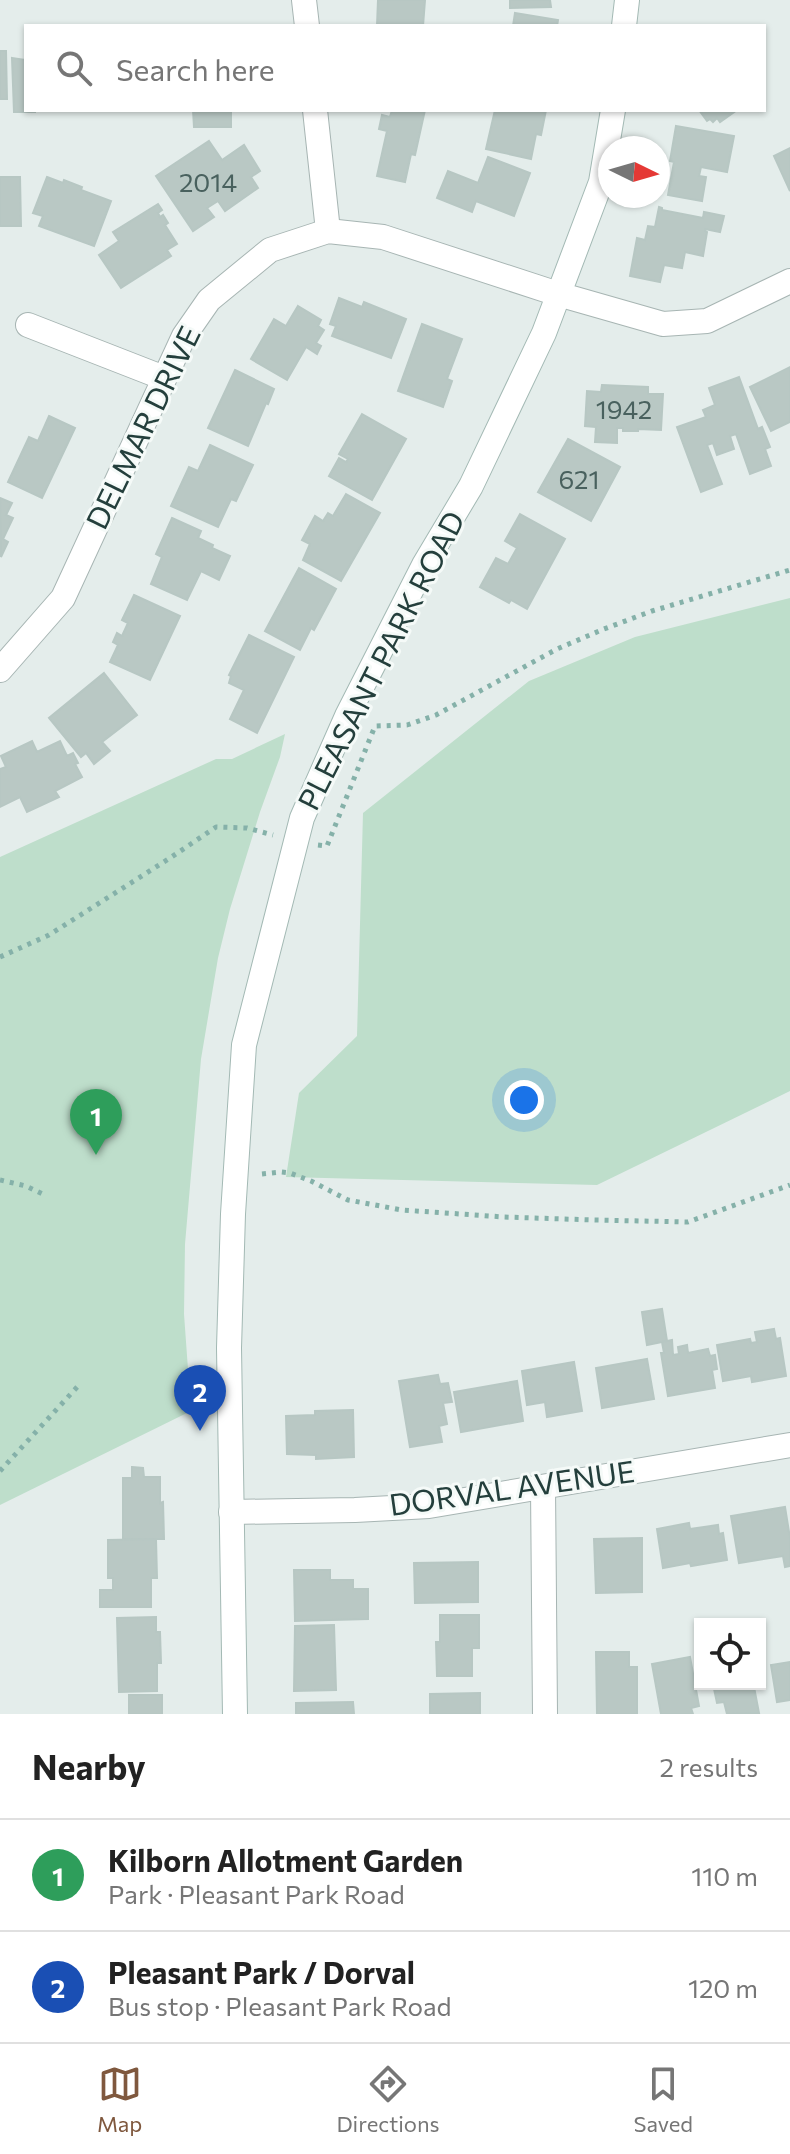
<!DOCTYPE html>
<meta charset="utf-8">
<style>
body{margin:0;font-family:Commissioner,sans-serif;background:#f6f6f6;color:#222}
.controls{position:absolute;right:24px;bottom:24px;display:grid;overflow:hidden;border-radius:0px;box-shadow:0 2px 6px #0004}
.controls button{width:72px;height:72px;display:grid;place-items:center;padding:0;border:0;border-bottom:2px solid #e0e0e0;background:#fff;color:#222;font:40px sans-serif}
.compass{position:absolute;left:598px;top:136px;width:72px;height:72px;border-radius:50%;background:#fff;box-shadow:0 2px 6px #0004;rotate:95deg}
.you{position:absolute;left:524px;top:1100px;width:28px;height:28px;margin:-20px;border:6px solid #fff;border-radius:50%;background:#1a73e8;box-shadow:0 0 0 12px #1a73e833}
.badge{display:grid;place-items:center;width:52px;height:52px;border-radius:50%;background:#7f583e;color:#fff;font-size:26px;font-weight:700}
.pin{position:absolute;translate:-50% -66px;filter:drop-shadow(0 2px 4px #0008)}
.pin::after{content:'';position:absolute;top:42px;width:28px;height:24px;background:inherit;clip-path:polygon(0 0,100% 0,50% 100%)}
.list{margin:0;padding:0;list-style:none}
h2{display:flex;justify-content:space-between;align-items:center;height:104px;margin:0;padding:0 32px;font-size:34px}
h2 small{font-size:26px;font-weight:400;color:#767676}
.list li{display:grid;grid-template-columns:52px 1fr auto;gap:24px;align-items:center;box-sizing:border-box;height:112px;padding:0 32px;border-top:2px solid #e0e0e0}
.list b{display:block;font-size:30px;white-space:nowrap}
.list p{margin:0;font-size:26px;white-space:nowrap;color:#767676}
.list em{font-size:26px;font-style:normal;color:#767676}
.icon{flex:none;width:44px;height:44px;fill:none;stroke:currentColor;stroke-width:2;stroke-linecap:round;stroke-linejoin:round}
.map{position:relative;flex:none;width:790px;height:1714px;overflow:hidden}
.search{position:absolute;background:#fff;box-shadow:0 2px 6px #0004;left:24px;right:24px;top:24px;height:88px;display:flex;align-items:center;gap:20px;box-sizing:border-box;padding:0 28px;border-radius:0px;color:#767676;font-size:30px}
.sheet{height:328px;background:#fff}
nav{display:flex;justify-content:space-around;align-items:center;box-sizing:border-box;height:112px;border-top:2px solid #e0e0e0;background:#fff;font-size:22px;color:#767676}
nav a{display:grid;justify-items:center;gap:4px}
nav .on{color:#7f583e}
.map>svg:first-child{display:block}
.green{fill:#bedecb}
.building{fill:#b9c8c4;stroke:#b7c7c3;stroke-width:2}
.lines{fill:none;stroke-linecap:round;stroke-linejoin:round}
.street-casing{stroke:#a7b5b3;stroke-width:26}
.secondary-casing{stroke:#a3b9b4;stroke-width:26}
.path{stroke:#85b1a9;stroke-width:5;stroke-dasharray:4 6;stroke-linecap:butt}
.street{stroke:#fff;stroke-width:24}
.secondary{stroke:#fff;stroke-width:24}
.labels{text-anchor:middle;stroke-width:6;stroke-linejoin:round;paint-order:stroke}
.number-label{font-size:26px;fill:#49615e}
.street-label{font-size:30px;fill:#243f3c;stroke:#f5faf8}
</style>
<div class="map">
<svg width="790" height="1714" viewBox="0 0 790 1714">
<rect width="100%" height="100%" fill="#e4edeb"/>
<g class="green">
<path d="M790 598V1091L597 1185 286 1177 299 1093 357 1036 363 813 529 681 635 637Z"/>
<path d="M285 734 280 757 260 812 230 909 218 958 201 1059 185 1244 184 1314 191 1411 0 1505V857L216 759H232Z"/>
</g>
<g class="building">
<path d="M378 0H425L423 26H377Z"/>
<path d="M510 0H550L551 7 510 8Z"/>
<path d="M515 13 558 20 557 26H513Z"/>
<path d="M0 51H6L7 99H0Z"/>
<path d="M12 58 26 60V110H35V112H14Z"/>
<path d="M193 110H231V127H194Z"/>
<path d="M392 110H425L415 155 411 154 405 182 377 176 387 131 379 129 382 115 390 117Z"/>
<path d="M495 110H546L541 135 536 134 531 159 486 149Z"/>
<path d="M699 110H737L720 122 717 118 713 122 710 119 707 121Z"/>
<path d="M676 126 734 136 727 172 701 167 699 176 706 177 702 201 668 195 674 162 670 161Z"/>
<path d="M209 141 222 160 244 145 260 171 251 177 258 188 225 211 218 201 207 208 214 217 193 231 156 176Z"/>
<path d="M790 148V191L774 156Z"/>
<path d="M488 157 530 173 514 216 476 201 472 212 437 198 448 171 478 183Z"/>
<path d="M0 177H20L21 226H0Z"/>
<path d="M47 177 63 183 64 180 82 187 81 190 111 201 94 246 39 226 43 216 33 213Z"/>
<path d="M158 204 162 210 158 213 160 217 163 215 168 223 165 225 177 244 167 250 171 256 121 288 99 255 119 241 113 232Z"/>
<path d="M659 207 662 208V210L703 218 704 212 724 216 720 232 705 229V231L707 232 703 256 685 252 682 268 664 265 660 282 630 276 637 238 645 240 648 226 655 227Z"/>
<path d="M339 298 362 307 364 302 406 319 391 358 332 336 336 326 330 324Z"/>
<path d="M298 306 321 320 318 326 324 330 316 343 321 346 317 354 306 347 287 380 251 359 274 319 286 326Z"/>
<path d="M422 324 462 339 447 379 452 381 443 407 398 391Z"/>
<path d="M790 367V422L771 431 750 387Z"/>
<path d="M235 370 274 389 268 404 266 403 248 446 208 428Z"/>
<path d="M739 377 758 429 762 427 770 447 765 449 771 466 750 474 736 434 730 436 734 449 717 455 713 443 707 445 722 484 701 492 677 427 706 417 703 410 715 405 709 388Z"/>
<path d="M602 385 648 387V394H663L661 430 638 429V431H623V428H617V443L595 442 596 427 585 426 587 391 601 392Z"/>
<path d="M362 414 406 439 372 500 329 476 339 458 346 462 348 459 339 454Z"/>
<path d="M49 416 75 428 42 498 8 482 29 437 38 441Z"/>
<path d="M568 439 620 467 591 521 538 492Z"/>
<path d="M210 445 253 465 236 501 231 499 218 527 171 506 189 467 198 471Z"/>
<path d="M346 494 380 513 341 581 303 560 310 544 302 540 315 516 323 521 328 513 333 516Z"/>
<path d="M0 498 12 503 6 515 13 518 3 539 8 542 1 557Z"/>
<path d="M520 514 565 539 527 609 511 600 509 603 480 587 496 558 508 564 517 548 505 541Z"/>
<path d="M172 518 201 531 198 538 213 545 212 548 230 556 219 580 201 571 187 600 151 584 162 557 156 554Z"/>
<path d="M299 568 336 589 314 630 311 628 300 650 265 631Z"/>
<path d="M134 595 180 616 150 680 110 662 118 645 113 642 117 633 122 636 128 623 122 620Z"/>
<path d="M249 635 294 657 257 733 230 719 244 690 229 683 231 676 229 675Z"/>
<path d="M104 673 137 715 102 742 110 751 94 764 86 753 81 757 49 718Z"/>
<path d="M32 741 37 752 60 741 67 756 73 753 78 763 75 764 82 777 55 791 59 797 27 812 20 797 0 807V769L6 767 1 756Z"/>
<path d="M662 1309 667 1341 647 1345 642 1312Z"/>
<path d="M774 1329 776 1339 780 1338 786 1376 752 1382 751 1376 723 1381 717 1345 750 1339 751 1343 757 1342 755 1332Z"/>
<path d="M672 1340 673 1355 679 1354 678 1347 687 1345 688 1353 708 1349 710 1356 715 1355 717 1369 712 1370 715 1388 668 1396 661 1353H664L662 1342Z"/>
<path d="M647 1359 654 1399 602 1408 596 1368Z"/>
<path d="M574 1362 582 1411 547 1417 545 1402 527 1405 522 1371Z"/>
<path d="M438 1375 440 1384 448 1383 452 1402 443 1403 447 1424 439 1426 442 1442 410 1447 399 1381Z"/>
<path d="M517 1381 523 1421 461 1432 454 1392Z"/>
<path d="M353 1410 354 1457 316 1459V1455L287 1454 286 1416 315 1415V1411Z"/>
<path d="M132 1467 143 1468 144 1477H160V1503L163 1502 164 1539H123V1478H132Z"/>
<path d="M785 1507 790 1538V1566L785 1567 783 1556 739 1563 731 1516Z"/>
<path d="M689 1523 690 1529 718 1525 719 1534 723 1533 727 1560 691 1566 690 1563 663 1568 657 1529Z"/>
<path d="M642 1538V1592L596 1593 594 1539Z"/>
<path d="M156 1539 157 1578H151V1607H100V1590H113V1578H108V1540Z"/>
<path d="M478 1562V1602L415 1603 414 1563Z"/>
<path d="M294 1570H330V1580H353V1589H368V1619L295 1621Z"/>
<path d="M440 1615H479V1648H472V1676H437L436 1642H440Z"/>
<path d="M156 1617V1632H160L161 1663H157V1691L119 1692 117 1618Z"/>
<path d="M334 1625 336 1690 294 1691 295 1626Z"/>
<path d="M596 1652H629V1667H637V1714H597Z"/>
<path d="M760 1655 765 1685 754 1687 759 1713 727 1714 724 1702 717 1703 713 1684H760Z"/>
<path d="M690 1657 699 1706 691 1708 693 1714H661L652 1664Z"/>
<path d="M790 1662V1700L777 1702 771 1665Z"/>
<path d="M480 1693V1714H430V1694Z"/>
<rect x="129" y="1695" width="33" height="19"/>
<path d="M353 1702 354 1714H296V1703Z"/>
</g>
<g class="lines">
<defs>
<g id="street">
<path d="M304 0 307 26"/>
<path d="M315 110 328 231"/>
<path d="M28 325 164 378"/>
<path d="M0 670 63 598 184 336 209 300 270 250 328 231 383 237 558 294 663 324 707 321 790 281"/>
<path d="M543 1487 545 1714"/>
<path d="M231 1512 355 1510 429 1506 790 1445"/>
</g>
<g id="secondary">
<path d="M624 26 627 0"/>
<path d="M235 1714 229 1348 233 1214 244 1045 302 818 347 716 424 565 471 486 544 333 601 182 613 110"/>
</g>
</defs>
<use href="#street" class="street-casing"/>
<use href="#secondary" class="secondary-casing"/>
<g class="path">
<path d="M318 845 327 846 375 726 407 725 436 715 557 649 604 629 652 611 790 570"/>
<path d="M0 957 49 935 170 858 216 827 247 828 273 835"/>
<path d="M262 1174 281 1172 290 1173 311 1181 348 1200 402 1210 504 1217 594 1220 688 1222 790 1185"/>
<path d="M0 1180 26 1186 47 1196"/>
<path d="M0 1471 79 1385"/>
</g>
<use href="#street" class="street"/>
<use href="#secondary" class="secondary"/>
</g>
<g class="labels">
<g class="number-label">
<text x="208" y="192">2014</text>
<text x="624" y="419">1942</text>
<text x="579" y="489">621</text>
</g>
<g class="street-label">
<text transform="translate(144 428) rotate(-64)" y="10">DELMAR DRIVE</text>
<text transform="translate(382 661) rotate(-63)" y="10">PLEASANT PARK ROAD</text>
<text transform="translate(512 1489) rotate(-8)" y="10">DORVAL AVENUE</text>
</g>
</g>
</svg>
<div class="controls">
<button><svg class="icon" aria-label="locate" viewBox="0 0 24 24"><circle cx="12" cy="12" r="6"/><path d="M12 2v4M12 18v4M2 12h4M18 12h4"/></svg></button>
</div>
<svg class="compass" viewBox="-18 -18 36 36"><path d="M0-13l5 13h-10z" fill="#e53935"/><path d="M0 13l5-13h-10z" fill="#767676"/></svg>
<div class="you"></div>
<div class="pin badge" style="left:96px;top:1155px;background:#2e9e5b">1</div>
<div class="pin badge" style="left:200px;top:1431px;background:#1a4fb4">2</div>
<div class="search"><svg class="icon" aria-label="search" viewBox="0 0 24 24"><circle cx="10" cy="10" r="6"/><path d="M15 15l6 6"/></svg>Search here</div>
</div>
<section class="sheet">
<h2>Nearby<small>2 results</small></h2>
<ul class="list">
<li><span class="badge" style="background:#2e9e5b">1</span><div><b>Kilborn Allotment Garden</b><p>Park · Pleasant Park Road</p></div><em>110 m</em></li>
<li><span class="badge" style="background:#1a4fb4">2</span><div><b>Pleasant Park / Dorval</b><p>Bus stop · Pleasant Park Road</p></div><em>120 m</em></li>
</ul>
</section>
<nav>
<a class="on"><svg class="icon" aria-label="map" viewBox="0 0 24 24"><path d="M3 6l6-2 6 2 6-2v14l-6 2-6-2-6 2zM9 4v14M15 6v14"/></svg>Map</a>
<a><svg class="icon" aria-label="directions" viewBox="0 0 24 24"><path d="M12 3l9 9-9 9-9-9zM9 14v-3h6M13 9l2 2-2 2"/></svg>Directions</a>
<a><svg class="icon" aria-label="saved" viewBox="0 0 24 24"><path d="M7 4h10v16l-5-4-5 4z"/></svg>Saved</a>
</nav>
